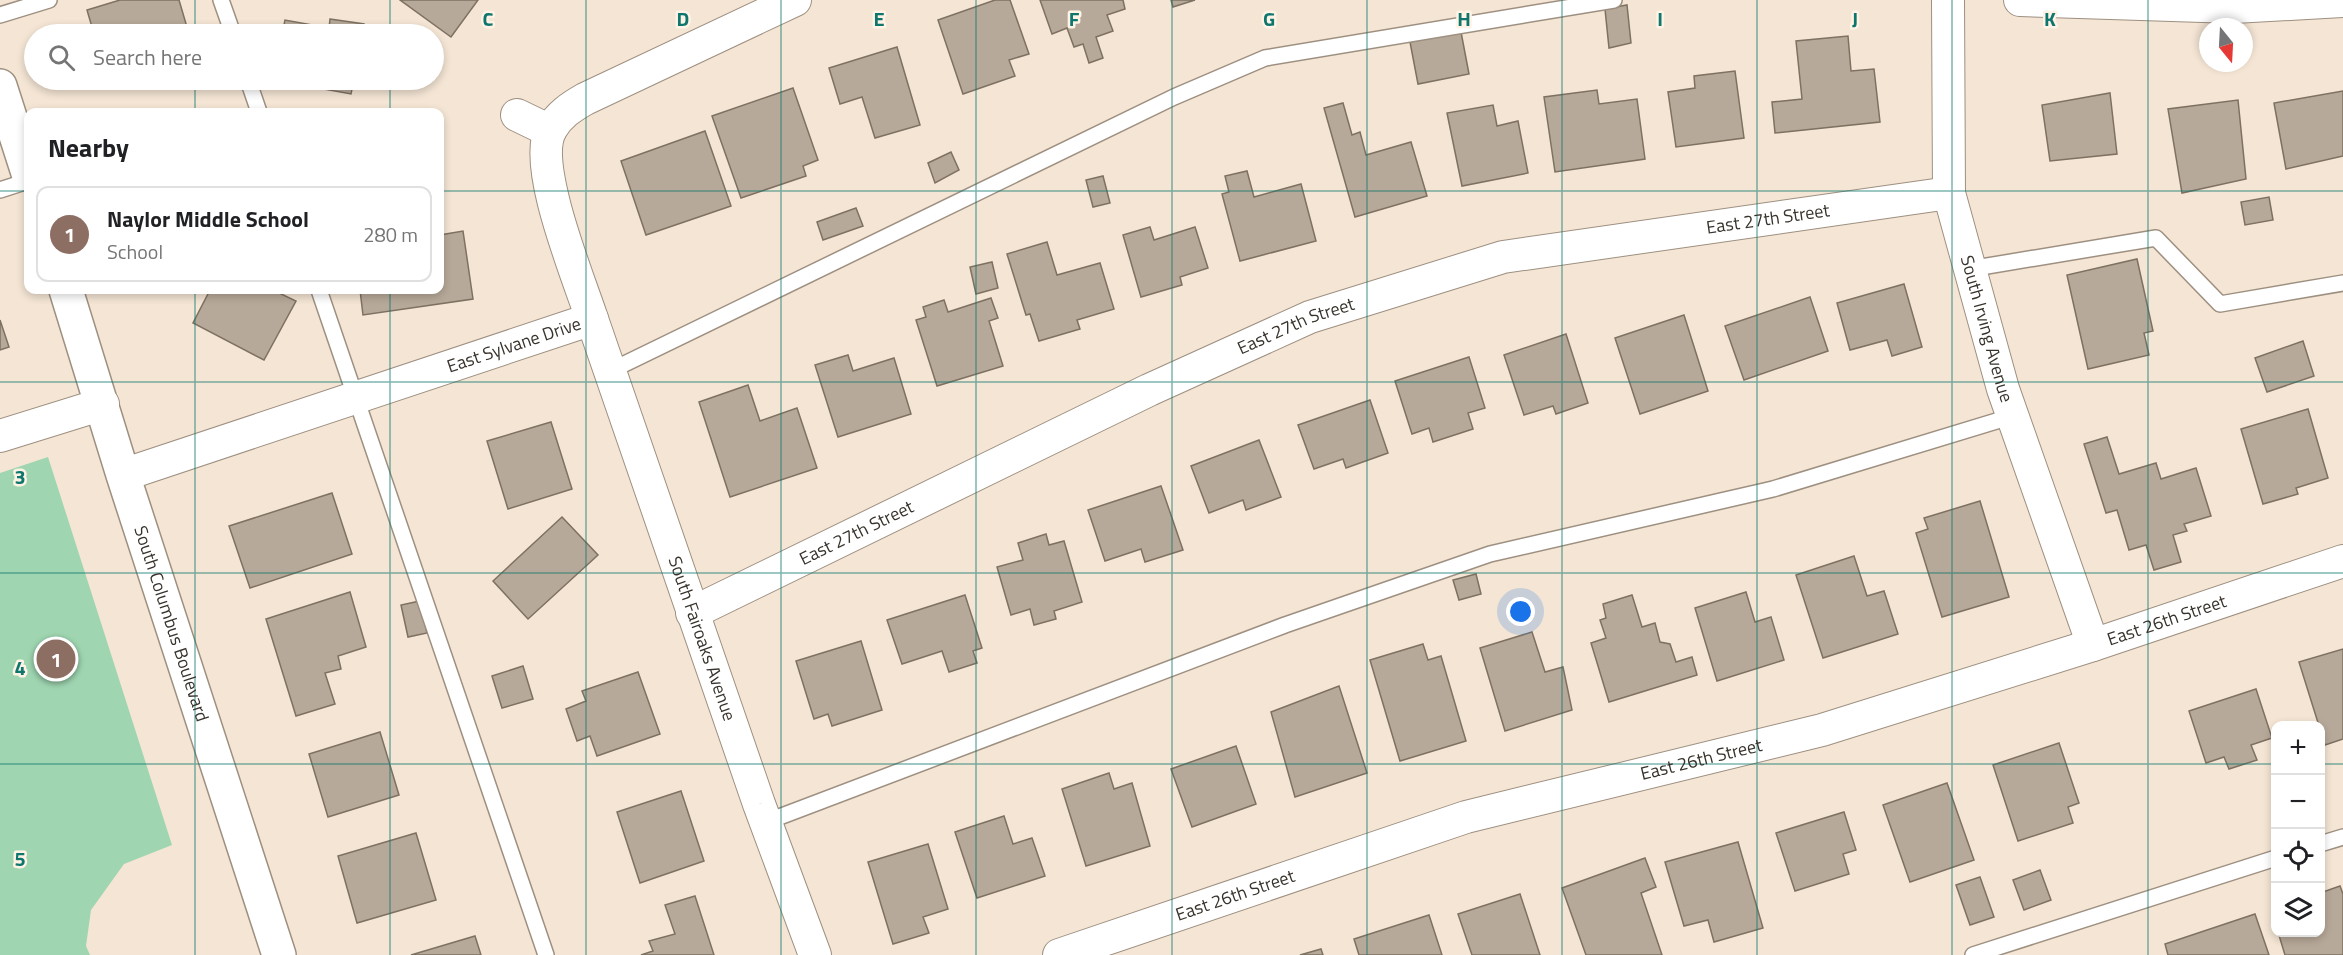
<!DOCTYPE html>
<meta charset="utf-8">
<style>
body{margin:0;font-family:"Titillium Web",sans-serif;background:#f2f2f2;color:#202124}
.controls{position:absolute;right:18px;bottom:18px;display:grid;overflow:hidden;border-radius:12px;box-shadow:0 3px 9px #0003}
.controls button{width:54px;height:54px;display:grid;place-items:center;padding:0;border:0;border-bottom:2px solid #e0e0e0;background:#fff;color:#202124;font:30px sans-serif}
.compass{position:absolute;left:2199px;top:18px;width:54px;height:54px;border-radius:50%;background:#fff;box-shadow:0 3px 9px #0003;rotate:162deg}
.you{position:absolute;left:1521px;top:612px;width:21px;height:21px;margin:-15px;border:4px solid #fff;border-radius:50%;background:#1a73e8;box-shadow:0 0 0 9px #1a73e833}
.badge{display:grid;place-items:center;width:39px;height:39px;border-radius:50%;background:#7c3aed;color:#fff;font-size:20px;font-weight:700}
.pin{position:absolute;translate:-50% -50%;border:3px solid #fff;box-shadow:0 2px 6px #0006}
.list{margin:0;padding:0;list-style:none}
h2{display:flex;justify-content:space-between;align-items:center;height:78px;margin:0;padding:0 24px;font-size:26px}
h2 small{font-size:20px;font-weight:400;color:#757577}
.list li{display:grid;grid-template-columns:39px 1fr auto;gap:18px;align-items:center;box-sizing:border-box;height:96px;margin:0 12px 12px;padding:0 12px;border:2px solid #e0e0e0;border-radius:12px}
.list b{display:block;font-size:22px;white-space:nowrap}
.list p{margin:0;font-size:20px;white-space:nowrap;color:#757577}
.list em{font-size:20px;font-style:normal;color:#757577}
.icon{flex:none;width:33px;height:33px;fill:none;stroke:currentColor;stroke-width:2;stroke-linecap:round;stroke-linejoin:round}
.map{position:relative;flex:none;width:2343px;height:955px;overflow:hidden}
.search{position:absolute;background:#fff;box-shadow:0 3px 9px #0003;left:24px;top:24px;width:420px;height:66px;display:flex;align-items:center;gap:15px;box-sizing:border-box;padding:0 21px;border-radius:33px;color:#757577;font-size:22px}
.panel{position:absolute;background:#fff;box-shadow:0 3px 9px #0003;left:24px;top:108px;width:420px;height:186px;border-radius:12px}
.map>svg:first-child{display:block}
.green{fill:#9fd6b1}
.building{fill:#b7a999;stroke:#7e7162;stroke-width:1.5}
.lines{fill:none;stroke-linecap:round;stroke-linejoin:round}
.lane-casing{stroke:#9e9081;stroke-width:18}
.street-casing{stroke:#9e9081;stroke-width:34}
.secondary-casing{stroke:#9e9081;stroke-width:36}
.lane{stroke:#fff;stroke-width:15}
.street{stroke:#fff;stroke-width:32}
.secondary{stroke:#fff;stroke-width:33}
.grid{fill:none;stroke:#0f766e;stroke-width:1.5;stroke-opacity:0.55}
.labels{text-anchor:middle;stroke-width:5;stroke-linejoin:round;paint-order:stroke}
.street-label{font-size:18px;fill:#37322b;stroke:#fff3e5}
.grid-label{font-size:20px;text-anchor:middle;font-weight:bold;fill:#0f766e;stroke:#fff3e5;stroke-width:5;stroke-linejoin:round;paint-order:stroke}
</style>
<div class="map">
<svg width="2343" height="955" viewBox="0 0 2343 955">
<rect width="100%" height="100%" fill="#f4e5d4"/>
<path class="green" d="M48 457 172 845 124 864 91 910 86 946 90 955H0V473Z"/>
<g class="building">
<path d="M120 0H179L189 34H94L87 10Z"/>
<path d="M400 0H478L451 37Z"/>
<path d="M995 0H1010L1029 54 1009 60 1015 76 963 94 938 20Z"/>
<path d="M1040 0H1123L1125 9 1107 15 1113 31 1096 37 1103 58 1089 63 1083 44 1074 47 1067 28 1052 34Z"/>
<path d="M1171 0H1195L1173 7Z"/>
<path d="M1627 5 1631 43 1609 48 1605 9Z"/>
<path d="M330 19 364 24 362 34H282L285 20 329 28Z"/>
<path d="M1461 32 1469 74 1418 84 1410 42Z"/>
<path d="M1848 36 1851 71 1874 69 1880 122 1775 133 1772 102 1802 99 1796 41Z"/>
<path d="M897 47 920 125 875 138 862 97 840 104 829 68Z"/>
<path d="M1735 71 1744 138 1676 147 1668 92 1695 88 1694 76Z"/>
<path d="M274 80H354L351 94Z"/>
<path d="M793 88 818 160 803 166 806 176 741 198 712 116Z"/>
<path d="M1597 90 1599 104 1637 99 1645 159 1555 172 1544 97Z"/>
<path d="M2343 91V156L2286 169 2274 103Z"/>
<path d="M2110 93 2117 154 2050 161 2042 105Z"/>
<path d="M2238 100 2246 179 2182 193 2168 109Z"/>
<path d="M1343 103 1352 135 1360 132 1366 155 1411 142 1427 196 1355 217 1324 108Z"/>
<path d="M1493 105 1497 126 1518 121 1528 173 1462 186 1447 113Z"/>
<path d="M705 131 731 206 646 235 621 161Z"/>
<path d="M951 152 959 170 935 183 928 163Z"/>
<path d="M1247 171 1254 197 1301 184 1316 241 1240 261 1222 194 1229 192 1225 176Z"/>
<path d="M1103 176 1110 203 1093 207 1086 180Z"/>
<path d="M2269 197 2273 220 2245 225 2241 202Z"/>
<path d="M856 208 863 226 823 240 817 222Z"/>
<path d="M1150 227 1154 240 1195 227 1208 268 1180 277 1182 285 1141 297 1123 235Z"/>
<path d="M463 231 473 299 363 315 360 290H440V235Z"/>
<path d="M1047 242 1057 275 1100 263 1114 309 1077 320 1080 329 1039 341 1030 314 1026 315 1007 254Z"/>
<path d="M2137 259 2153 331 2144 333 2149 355 2088 369 2067 275Z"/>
<path d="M992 262 998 288 976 294 970 267Z"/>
<path d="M1904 284 1922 347 1892 356 1887 340 1850 350 1837 303Z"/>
<path d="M210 290H273L296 301 264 360 193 323Z"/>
<path d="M1810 297 1828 351 1744 380 1725 326Z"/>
<path d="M991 298 998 318 989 321 1003 366 937 386 916 320 926 317 923 307 944 300 948 312Z"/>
<path d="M1684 315 1708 391 1640 414 1615 338Z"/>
<path d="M0 320 9 347 0 350Z"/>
<path d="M1566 334 1588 403 1556 414 1553 406 1524 415 1504 355Z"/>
<path d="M2303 341 2314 376 2267 392 2255 358Z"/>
<path d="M848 355 853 371 894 358 911 414 838 437 815 365Z"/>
<path d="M1469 357 1485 408 1468 413 1473 429 1433 442 1429 428 1412 434 1395 381Z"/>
<path d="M748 385 760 421 797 408 817 468 730 497 699 402Z"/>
<path d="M1370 400 1388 453 1346 468 1343 459 1314 469 1298 425Z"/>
<path d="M2308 409 2328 478 2296 488 2298 494 2263 504 2241 429Z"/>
<path d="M551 422 572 489 508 509 487 441Z"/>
<path d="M2107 437 2119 474 2156 463 2161 479 2196 468 2211 516 2184 524 2187 531 2173 535 2181 562 2154 570 2146 545 2129 550 2117 510 2106 513 2084 444Z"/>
<path d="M1259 440 1281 497 1246 510 1243 500 1209 513 1191 466Z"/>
<path d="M1161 486 1183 550 1145 562 1141 549 1105 561 1088 510Z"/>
<path d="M332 493 352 554 250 588 229 526Z"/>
<path d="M1980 501 2009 597 1942 617 1916 533 1928 529 1924 518Z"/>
<path d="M562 517 598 555 528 619 493 581Z"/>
<path d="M1046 534 1049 545 1064 541 1082 602 1054 611 1056 619 1034 625 1030 609 1011 615 997 567 1023 560 1018 543Z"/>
<path d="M1854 556 1867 596 1884 591 1898 634 1823 658 1796 575Z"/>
<path d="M1476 574 1481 594 1459 600 1453 580Z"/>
<path d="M350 592 366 647 338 656 341 669 325 673 335 704 296 716 266 619Z"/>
<path d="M1746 592 1755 622 1771 617 1784 660 1717 681 1695 608Z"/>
<path d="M965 595 982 648 973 651 977 663 949 672 942 651 902 664 887 620Z"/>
<path d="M1632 595 1642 627 1655 623 1660 642 1670 644 1676 662 1692 657 1697 675 1609 702 1591 643 1606 638 1600 620 1606 618 1603 604Z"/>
<path d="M420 601 427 633 408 637 401 605Z"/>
<path d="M1532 632 1545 672 1563 667 1572 710 1505 731 1480 648Z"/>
<path d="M861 641 882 710 832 726 828 714 814 719 796 661Z"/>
<path d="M1423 644 1428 660 1441 656 1466 741 1400 761 1370 660Z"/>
<path d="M2343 649V739L2325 745 2299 662Z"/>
<path d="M523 666 533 699 502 708 492 676Z"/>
<path d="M638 672 660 734 597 756 590 736 577 741 566 709 586 701 582 691Z"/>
<path d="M1339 686 1367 773 1295 797 1271 712Z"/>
<path d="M2256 689 2272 738 2251 745 2257 760 2229 769 2224 757 2206 763 2189 711Z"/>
<path d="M380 732 399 795 328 817 309 754Z"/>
<path d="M2059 743 2079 803 2068 807 2073 823 2018 841 1993 765Z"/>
<path d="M1236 746 1256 804 1192 827 1171 769Z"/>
<path d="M1109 773 1114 789 1132 783 1150 846 1086 866 1062 789Z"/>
<path d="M1947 783 1974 860 1910 882 1883 805Z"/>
<path d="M681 791 704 861 640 883 617 812Z"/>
<path d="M1844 812 1856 850 1843 854 1849 874 1795 891 1776 833Z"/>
<path d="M1004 816 1013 844 1032 838 1045 876 977 898 955 832Z"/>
<path d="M416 833 436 900 357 923 338 856Z"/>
<path d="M1738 842 1763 928 1714 942 1708 920 1684 926 1665 862Z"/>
<path d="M928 844 948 909 923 917 929 933 893 944 868 862Z"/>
<path d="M1645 858 1656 887 1641 893 1662 955H1586L1562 888Z"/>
<path d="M2040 870 2051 900 2024 910 2013 880Z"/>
<path d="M1980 877 1994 917 1970 925 1956 885Z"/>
<path d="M2340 886 2343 894V955H2285L2278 932H2320V893Z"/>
<path d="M1520 894 1540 955H1472L1458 914Z"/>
<path d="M695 896 714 955H641L653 951 649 941 675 934 665 905Z"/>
<path d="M2255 914 2269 955H2168L2165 944Z"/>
<path d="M1429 915 1442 955H1359L1354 939Z"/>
<path d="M475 936 481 955H411Z"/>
<path d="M1321 949 1323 955H1300Z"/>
</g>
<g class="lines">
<defs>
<g id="lane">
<path d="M221 0 233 34"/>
<path d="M0 15 49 0"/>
<path d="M248 80 259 112"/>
<path d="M0 190 28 181"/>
<path d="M1969 269 2156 238 2220 304 2343 283"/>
<path d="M319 290 546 955"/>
<path d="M610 371 1174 97 1265 58 1614 0"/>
<path d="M766 822 1285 625 1490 554 1773 489 2013 416"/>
<path d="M2320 844 2343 837"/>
<path d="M1973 955 2276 858"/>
</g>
<g id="street">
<path id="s1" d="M1948 0 1949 193 2003 389 2093 645"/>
<path d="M2020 0 2234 7 2343 1"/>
<path d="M517 115 550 131"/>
<path id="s2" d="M592 319 759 804 815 955"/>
<path d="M0 436 103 404"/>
<path id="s3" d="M123 475 592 319C579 279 531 164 551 129 559 115 571 107 585 99L795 0"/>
<path id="s4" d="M692 613 1149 390 1310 317 1503 257 1949 193"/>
<path id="s5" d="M1059 955 1466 817 1822 730 2093 645 2343 561"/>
</g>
<g id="secondary">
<path d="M0 86 28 173"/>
<path id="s6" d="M66 290 123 475 279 955"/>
</g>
</defs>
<use href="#lane" class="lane-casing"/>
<use href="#street" class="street-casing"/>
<use href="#secondary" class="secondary-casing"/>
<use href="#lane" class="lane"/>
<use href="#street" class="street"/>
<use href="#secondary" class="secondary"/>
</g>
<path class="grid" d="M195 0V34M390 0V34M586 0V955M781 0V955M976 0V955M1172 0V955M1367 0V955M1562 0V955M1757 0V955M1952 0V955M2148 0V955M195 80V112M390 80V112M0 191H28M440 191H2343M195 290V955M390 290V955M0 382H2343M0 573H2343M0 764H2276M2320 764H2343"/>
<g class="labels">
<g class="street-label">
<text dy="6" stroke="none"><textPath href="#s4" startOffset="1155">East 27th Street</textPath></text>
<text dy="6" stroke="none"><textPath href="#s4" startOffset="669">East 27th Street</textPath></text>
<text dy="6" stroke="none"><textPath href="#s1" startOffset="334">South Irving Avenue</textPath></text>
<text dy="6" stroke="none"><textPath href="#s3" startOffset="412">East Sylvane Drive</textPath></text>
<text dy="6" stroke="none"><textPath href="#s4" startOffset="183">East 27th Street</textPath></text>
<text dy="6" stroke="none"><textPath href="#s5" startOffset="1158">East 26th Street</textPath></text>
<text dy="6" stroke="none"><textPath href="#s6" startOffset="350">South Columbus Boulevard</textPath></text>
<text dy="6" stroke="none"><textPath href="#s2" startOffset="338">South Fairoaks Avenue</textPath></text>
<text dy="6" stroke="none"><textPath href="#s5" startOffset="672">East 26th Street</textPath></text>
<text dy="6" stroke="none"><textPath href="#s5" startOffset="186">East 26th Street</textPath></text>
</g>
</g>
<g class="grid-label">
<text x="488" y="26">C</text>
<text x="683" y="26">D</text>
<text x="879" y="26">E</text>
<text x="1074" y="26">F</text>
<text x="1269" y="26">G</text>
<text x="1464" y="26">H</text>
<text x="1660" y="26">I</text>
<text x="1855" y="26">J</text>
<text x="2050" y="26">K</text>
<text x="20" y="484">3</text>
<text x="20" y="675">4</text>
<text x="20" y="866">5</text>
</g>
</svg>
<div class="controls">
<button>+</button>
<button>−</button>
<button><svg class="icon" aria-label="locate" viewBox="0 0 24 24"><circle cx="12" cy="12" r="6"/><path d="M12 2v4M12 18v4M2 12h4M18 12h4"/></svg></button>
<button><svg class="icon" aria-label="layers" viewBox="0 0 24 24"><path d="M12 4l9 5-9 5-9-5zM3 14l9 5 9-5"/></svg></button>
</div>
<svg class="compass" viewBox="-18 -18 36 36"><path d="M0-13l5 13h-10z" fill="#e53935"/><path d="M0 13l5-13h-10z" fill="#757577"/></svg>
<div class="you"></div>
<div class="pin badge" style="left:56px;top:659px;background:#8d6e63">1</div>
<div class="search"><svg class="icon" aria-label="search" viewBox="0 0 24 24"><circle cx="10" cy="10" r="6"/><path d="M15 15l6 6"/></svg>Search here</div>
<section class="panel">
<h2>Nearby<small></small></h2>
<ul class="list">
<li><span class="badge" style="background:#8d6e63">1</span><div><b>Naylor Middle School</b><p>School</p></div><em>280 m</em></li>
</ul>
</section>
</div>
